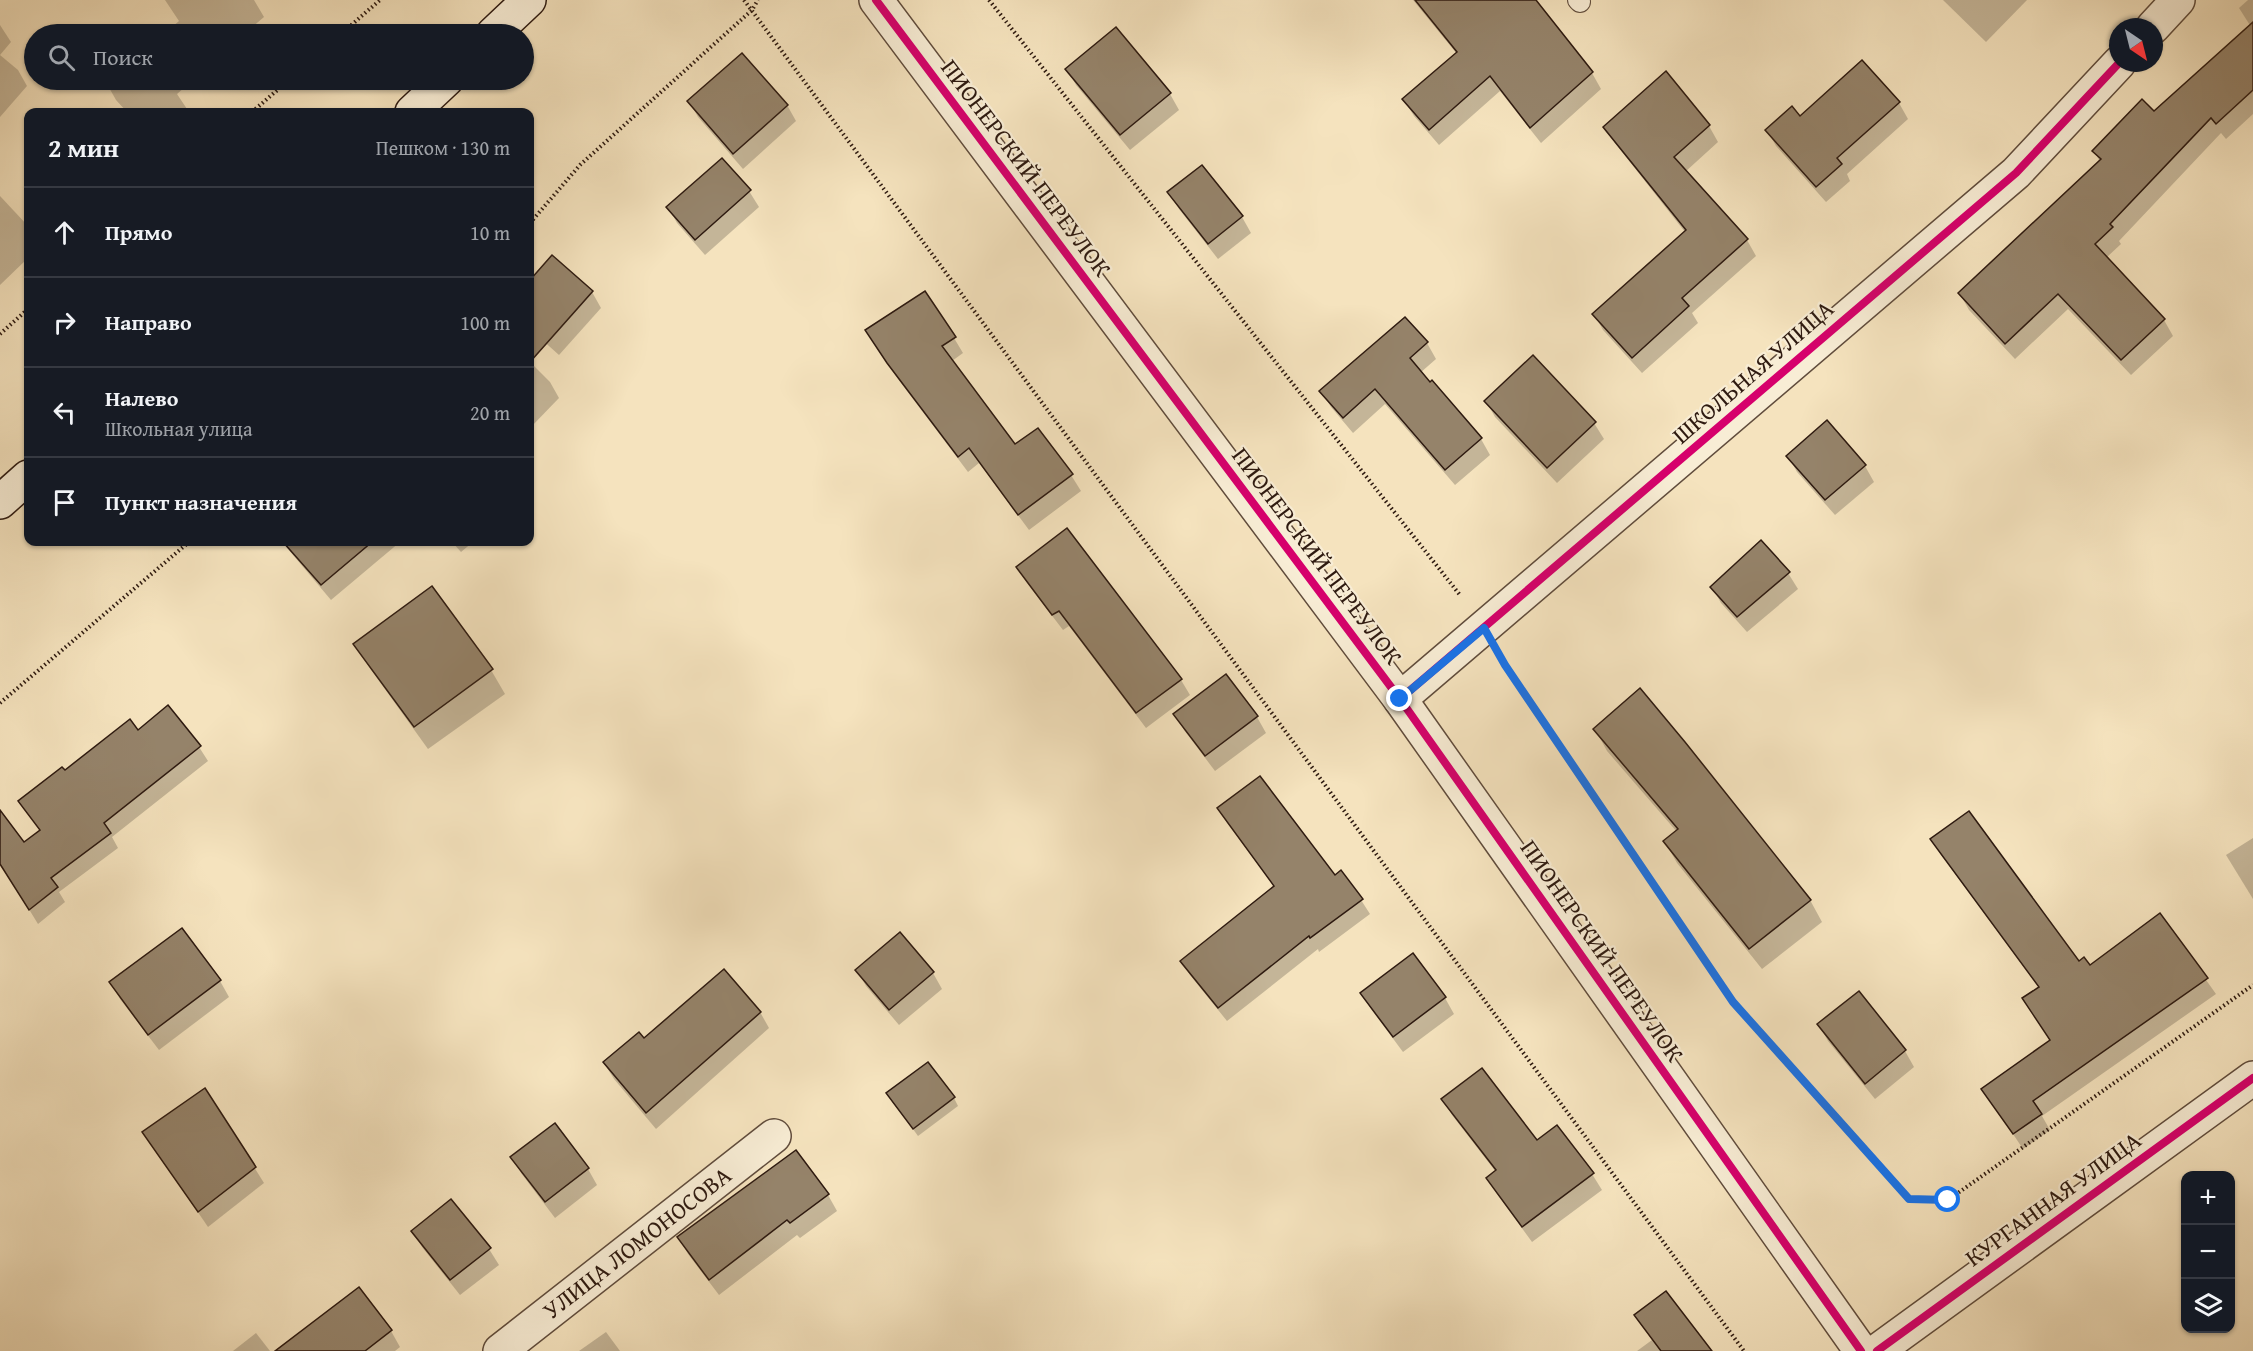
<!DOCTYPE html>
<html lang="ru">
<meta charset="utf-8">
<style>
body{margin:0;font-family:"Gentium Book Plus",serif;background:#20242c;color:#f1f3f6}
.controls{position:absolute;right:18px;bottom:18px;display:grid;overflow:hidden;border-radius:12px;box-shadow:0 2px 4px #0004}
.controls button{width:54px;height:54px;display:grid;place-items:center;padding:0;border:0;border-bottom:2px solid #363941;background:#171b24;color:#f1f3f6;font:30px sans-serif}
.compass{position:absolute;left:2109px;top:18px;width:54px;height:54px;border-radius:50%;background:#171b24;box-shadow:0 2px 4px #0004;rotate:145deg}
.stop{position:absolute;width:18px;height:18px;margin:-14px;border:4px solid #1a73e8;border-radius:50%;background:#fff}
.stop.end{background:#1a73e8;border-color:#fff;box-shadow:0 2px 6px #0008}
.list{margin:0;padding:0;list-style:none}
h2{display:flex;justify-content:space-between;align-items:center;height:78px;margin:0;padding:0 24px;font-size:26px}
h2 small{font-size:20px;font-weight:400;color:#9ea1a6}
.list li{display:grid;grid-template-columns:39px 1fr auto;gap:18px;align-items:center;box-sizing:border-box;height:90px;padding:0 24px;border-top:2px solid #363941}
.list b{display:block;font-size:22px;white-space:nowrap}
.list p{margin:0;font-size:20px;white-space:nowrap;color:#9ea1a6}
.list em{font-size:20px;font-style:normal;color:#9ea1a6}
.icon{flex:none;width:33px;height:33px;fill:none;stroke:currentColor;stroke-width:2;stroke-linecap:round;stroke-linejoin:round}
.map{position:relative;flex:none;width:2253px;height:1351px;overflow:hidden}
.search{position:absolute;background:#171b24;box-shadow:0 2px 4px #0004;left:24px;top:24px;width:510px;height:66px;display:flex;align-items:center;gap:15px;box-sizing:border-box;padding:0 21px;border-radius:33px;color:#9ea1a6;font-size:22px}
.panel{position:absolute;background:#171b24;box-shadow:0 2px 4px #0004;left:24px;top:108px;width:510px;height:438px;border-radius:12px}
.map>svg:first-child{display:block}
.shadow{fill:#0003}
.building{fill:#95836a;stroke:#2e1a10;stroke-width:1.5}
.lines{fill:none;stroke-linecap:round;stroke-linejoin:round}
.lane-casing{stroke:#604c3c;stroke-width:22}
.street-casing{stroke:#604c3c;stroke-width:36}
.secondary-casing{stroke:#2e1a10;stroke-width:36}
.path{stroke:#2e1a10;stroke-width:4;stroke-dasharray:1.5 3;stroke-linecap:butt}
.lane{stroke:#f8edd5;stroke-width:20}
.street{stroke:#f8edd5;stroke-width:33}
.secondary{stroke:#f8edd5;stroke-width:33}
.cycleway-casing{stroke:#f8edd5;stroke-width:11}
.cycleway{stroke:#d6006c;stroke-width:8}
.route{stroke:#1a73e8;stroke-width:8}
.labels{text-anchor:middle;stroke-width:4.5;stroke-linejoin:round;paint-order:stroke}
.street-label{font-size:24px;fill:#2e1a10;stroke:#f8edd5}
</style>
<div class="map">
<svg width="2253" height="1351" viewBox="0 0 2253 1351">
<rect width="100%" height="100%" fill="#f5e3be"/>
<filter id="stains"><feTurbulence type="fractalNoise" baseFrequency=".00333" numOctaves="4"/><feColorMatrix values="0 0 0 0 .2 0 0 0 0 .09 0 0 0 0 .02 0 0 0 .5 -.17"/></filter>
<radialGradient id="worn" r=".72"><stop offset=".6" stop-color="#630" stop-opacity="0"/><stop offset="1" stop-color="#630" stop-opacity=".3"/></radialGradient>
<g class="shadow">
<path d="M165 0H254L264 17 244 34H164L179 21Z"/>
<path d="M1413 0H1520L1549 20 1592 73 1601 89 1541 143 1500 91 1439 145 1414 116 1404 100 1457 54Z"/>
<path d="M1943 0H2027L1986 42Z"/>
<path d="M2248 0H2253V30L2239 8Z"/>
<path d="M0 25 11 42 0 55Z"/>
<path d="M0 55 18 70 27 86 0 117Z"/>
<path d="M1862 62 1899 103 1908 119 1847 174 1850 181 1826 202 1776 146 1767 130 1800 118Z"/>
<path d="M1067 69 1170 94 1179 110 1130 150 1076 85Z"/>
<path d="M113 80H193L177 94 189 112H127L116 100 107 84Z"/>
<path d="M2253 88V114L2226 139 2221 133 2119 241 2121 244 2106 258 2164 320 2173 336 2131 375 2068 309 2015 359 1969 310 1960 294 2100 162 2094 151 2154 113Z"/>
<path d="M689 101 787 105 796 121 743 169 698 117Z"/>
<path d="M1709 126 1718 142 1685 172 1747 240 1756 256 1692 313 1698 323 1642 373 1603 330 1594 314 1685 232 1615 143 1605 127Z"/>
<path d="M749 191 759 207 705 255 677 223 668 207Z"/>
<path d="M1169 193 1242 217 1251 233 1218 259 1179 209Z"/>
<path d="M0 196 28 226V258L0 285Z"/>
<path d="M552 257 592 292 601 308 559 355 530 329V282Z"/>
<path d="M1405 319 1427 343 1436 359 1420 373 1481 439 1490 455 1455 485 1385 404 1353 433 1331 407 1321 391Z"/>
<path d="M954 338 963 353 952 361 1015 446 1071 475 1081 491 1029 530 979 463 968 472 898 379 876 347Z"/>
<path d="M530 362 550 382 559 398 530 428Z"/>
<path d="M1486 401 1594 423 1604 439 1557 483 1495 417Z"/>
<path d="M1788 456 1865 466 1874 482 1835 515 1797 472Z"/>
<path d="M282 542H400L331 600Z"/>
<path d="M452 542H473L461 552Z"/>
<path d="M1017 567 1181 680 1190 695 1146 728 1069 626 1063 630 1027 583Z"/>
<path d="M1788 573 1798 589 1747 632 1721 603 1712 587Z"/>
<path d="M432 588 491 670 505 694 428 749 369 667 355 644Z"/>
<path d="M1226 676 1257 717 1266 733 1215 771 1184 730 1175 714Z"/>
<path d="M1595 729 1810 900 1822 922 1762 969 1677 863 1665 842 1677 832 1607 751Z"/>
<path d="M138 732 199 747 208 761 112 837 118 848 59 892 65 902 38 924 0 862V812L24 844 41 832 20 801 65 772Z"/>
<path d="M1219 809 1334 877 1361 900 1370 914 1319 952 1318 949 1227 1021 1190 975 1182 961 1275 887 1227 823Z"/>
<path d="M2253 838V899L2226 855Z"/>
<path d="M1932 840 2079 963 2089 967 2160 915 2216 994 2042 1116 2050 1130 2023 1149 1983 1089 2052 1041 2040 989 1941 855Z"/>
<path d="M182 930 220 981 229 997 159 1050 120 999 111 983Z"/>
<path d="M1412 955 1445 998 1454 1014 1403 1052 1371 1009 1362 993Z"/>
<path d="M857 970 933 973 942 989 899 1025 866 986Z"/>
<path d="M1859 993 1905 1051 1914 1067 1875 1099 1828 1041 1819 1025Z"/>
<path d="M760 1012 769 1028 656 1129 614 1079 604 1063Z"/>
<path d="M887 1093 954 1098 958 1106 918 1136Z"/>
<path d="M1443 1099 1536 1142 1592 1174 1602 1190 1532 1242 1497 1194 1488 1179 1496 1172 1452 1115Z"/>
<path d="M554 1125 588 1169 597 1185 555 1218 521 1173 512 1157Z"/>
<path d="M144 1133 254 1167 264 1183 208 1227Z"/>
<path d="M828 1195 837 1211 800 1238 797 1235 719 1295 688 1254 679 1238Z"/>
<path d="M413 1231 489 1249 499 1265 460 1295 422 1247Z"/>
<path d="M358 1289 391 1331 400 1347 395 1351H335Z"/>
<path d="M1636 1315 1708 1351H1637L1652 1340Z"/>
<path d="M606 1332 620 1351H579Z"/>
<path d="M256 1333 270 1351H233Z"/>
</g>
<g class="building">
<path d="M1415 0H1536L1593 72 1530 128 1490 76 1429 130 1402 99 1457 52Z"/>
<path d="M2253 22V90L2216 124 2211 118 2110 224 2113 227 2095 244 2165 319 2121 360 2058 294 2005 344 1958 293 2101 159 2092 151 2142 99 2154 111Z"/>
<path d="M1116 27 1171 93 1120 135 1065 69Z"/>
<path d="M742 53 788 105 733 154 687 101Z"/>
<path d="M1862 60 1900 102 1837 158 1842 164 1816 187 1765 130 1792 106 1800 116Z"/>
<path d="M1666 71 1710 125 1674 157 1748 239 1682 298 1689 306 1632 358 1592 314 1686 230 1603 127Z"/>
<path d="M722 158 751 190 695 240 666 207Z"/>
<path d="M1202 165 1243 216 1208 244 1167 192Z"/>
<path d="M552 255 593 291 530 362V280Z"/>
<path d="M925 291 956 337 942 346 1015 444 1038 428 1073 474 1018 515 969 448 958 457 887 363 865 330Z"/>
<path d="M1405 317 1428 342 1410 358 1430 382 1432 380 1482 438 1445 470 1375 389 1343 418 1319 391Z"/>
<path d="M1533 355 1596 422 1547 468 1484 401Z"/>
<path d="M1827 420 1866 465 1825 500 1786 456Z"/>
<path d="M1067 528 1182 679 1136 713 1059 611 1052 615 1016 567Z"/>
<path d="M1761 540 1790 572 1737 617 1710 587Z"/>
<path d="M283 542H372L321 585Z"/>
<path d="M432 586 493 669 414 727 353 644Z"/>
<path d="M1226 674 1258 716 1205 756 1173 714Z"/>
<path d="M1640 688 1685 742 1811 900 1749 949 1663 841 1678 829 1593 729Z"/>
<path d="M168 705 201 746 104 823 111 833 51 878 58 887 29 910 0 864V810L24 842 40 830 18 801 62 767 65 770 130 719 138 730Z"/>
<path d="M1260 776 1335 875 1341 870 1363 899 1310 938 1309 936 1218 1008 1180 961 1274 886 1217 808Z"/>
<path d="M1969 811 2079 961 2084 957 2090 965 2160 913 2208 978 2033 1101 2042 1114 2013 1134 1981 1089 2050 1040 2022 998 2039 987 1930 839Z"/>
<path d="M182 928 221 980 148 1035 109 982Z"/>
<path d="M900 932 934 972 889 1010 855 970Z"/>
<path d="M1413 953 1446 997 1393 1037 1360 993Z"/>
<path d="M724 969 761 1012 646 1113 603 1062 639 1032 644 1038Z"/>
<path d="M1859 991 1906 1050 1865 1084 1817 1024Z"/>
<path d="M928 1062 955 1097 913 1129 886 1093Z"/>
<path d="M1482 1068 1537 1140 1557 1125 1594 1173 1522 1227 1486 1178 1496 1170 1441 1099Z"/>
<path d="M205 1088 256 1167 198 1212 142 1132Z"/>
<path d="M555 1123 589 1168 545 1202 510 1157Z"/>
<path d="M796 1150 829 1194 790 1223 787 1220 709 1280 677 1237Z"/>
<path d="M451 1199 491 1248 450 1280 411 1231Z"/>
<path d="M359 1287 392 1330 365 1351H275Z"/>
<path d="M1666 1291 1712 1351H1661L1634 1315Z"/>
</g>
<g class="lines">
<defs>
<path id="lane" d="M1578 0 1580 2"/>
<g id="street">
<path d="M876 0 1400 699 1861 1351"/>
<path d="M2153 27 2178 0"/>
<path d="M1400 699 2016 173 2119 63"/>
<path d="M500 1351 774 1136"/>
<path d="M1877 1351 2253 1078"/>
</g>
<g id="secondary">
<path d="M493 34 529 0"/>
<path d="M412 112 446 80"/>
<path d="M0 502 28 477"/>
</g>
</defs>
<use href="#lane" class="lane-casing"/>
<use href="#street" class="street-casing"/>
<use href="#secondary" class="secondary-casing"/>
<g class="path">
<path d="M744 0 1744 1351"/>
<path d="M989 0 1460 595"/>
<path d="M341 34 380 0"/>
<path d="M252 112 289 80"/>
<path d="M530 223 580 165 752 10 758 0"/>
<path d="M0 334 28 309"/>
<path d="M1504 664 1733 1002 1909 1199 1948 1200 2253 985"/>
<path d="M0 703 189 542"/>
</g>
<use href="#lane" class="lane"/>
<use href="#street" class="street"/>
<use href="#secondary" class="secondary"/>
<defs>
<g id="cycleway">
<path d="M876 0 1400 699 1861 1351"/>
<path d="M1400 699 2016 173 2119 63"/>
<path d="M1877 1351 2253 1078"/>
</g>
</defs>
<use href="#cycleway" class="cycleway-casing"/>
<use href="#cycleway" class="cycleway"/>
</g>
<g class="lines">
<path class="route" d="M1400 699 1484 628 1505 665 1733 1002 1909 1199 1948 1200"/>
</g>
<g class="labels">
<g class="street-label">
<text transform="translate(1026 168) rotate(53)" y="8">ПИОНЕРСКИЙ ПЕРЕУЛОК</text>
<text transform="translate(1753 372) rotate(-41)" y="8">ШКОЛЬНАЯ УЛИЦА</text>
<text transform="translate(1317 556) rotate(53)" y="8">ПИОНЕРСКИЙ ПЕРЕУЛОК</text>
<text transform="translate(1602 951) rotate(55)" y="8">ПИОНЕРСКИЙ ПЕРЕУЛОК</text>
<text transform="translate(2053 1199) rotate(-36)" y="8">КУРГАННАЯ УЛИЦА</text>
<text transform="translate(637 1243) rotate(-38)" y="8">УЛИЦА ЛОМОНОСОВА</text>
</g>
</g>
<rect width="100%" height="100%" filter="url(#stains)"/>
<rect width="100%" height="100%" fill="url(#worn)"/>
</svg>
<div class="controls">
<button>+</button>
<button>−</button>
<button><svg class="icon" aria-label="layers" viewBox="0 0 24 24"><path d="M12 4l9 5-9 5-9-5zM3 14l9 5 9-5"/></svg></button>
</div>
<svg class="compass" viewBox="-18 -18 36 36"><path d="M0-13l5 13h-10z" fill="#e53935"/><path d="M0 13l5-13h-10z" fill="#9ea1a6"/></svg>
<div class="stop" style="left:1948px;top:1200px"></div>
<div class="stop end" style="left:1400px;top:699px"></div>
<div class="search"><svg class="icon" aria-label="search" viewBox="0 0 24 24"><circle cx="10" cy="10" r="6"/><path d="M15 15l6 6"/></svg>Поиск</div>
<section class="panel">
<h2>2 мин<small>Пешком · 130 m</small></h2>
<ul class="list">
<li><svg class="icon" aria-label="ahead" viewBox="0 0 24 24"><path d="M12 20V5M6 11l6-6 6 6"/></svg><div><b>Прямо</b></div><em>10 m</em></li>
<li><svg class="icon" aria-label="right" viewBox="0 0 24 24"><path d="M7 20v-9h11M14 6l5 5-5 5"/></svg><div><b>Направо</b></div><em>100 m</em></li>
<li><svg class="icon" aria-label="left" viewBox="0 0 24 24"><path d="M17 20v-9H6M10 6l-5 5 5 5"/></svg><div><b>Налево</b><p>Школьная улица</p></div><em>20 m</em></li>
<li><svg class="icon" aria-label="arrive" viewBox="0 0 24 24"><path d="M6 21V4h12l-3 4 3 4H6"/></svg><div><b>Пункт назначения</b></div></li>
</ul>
</section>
</div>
